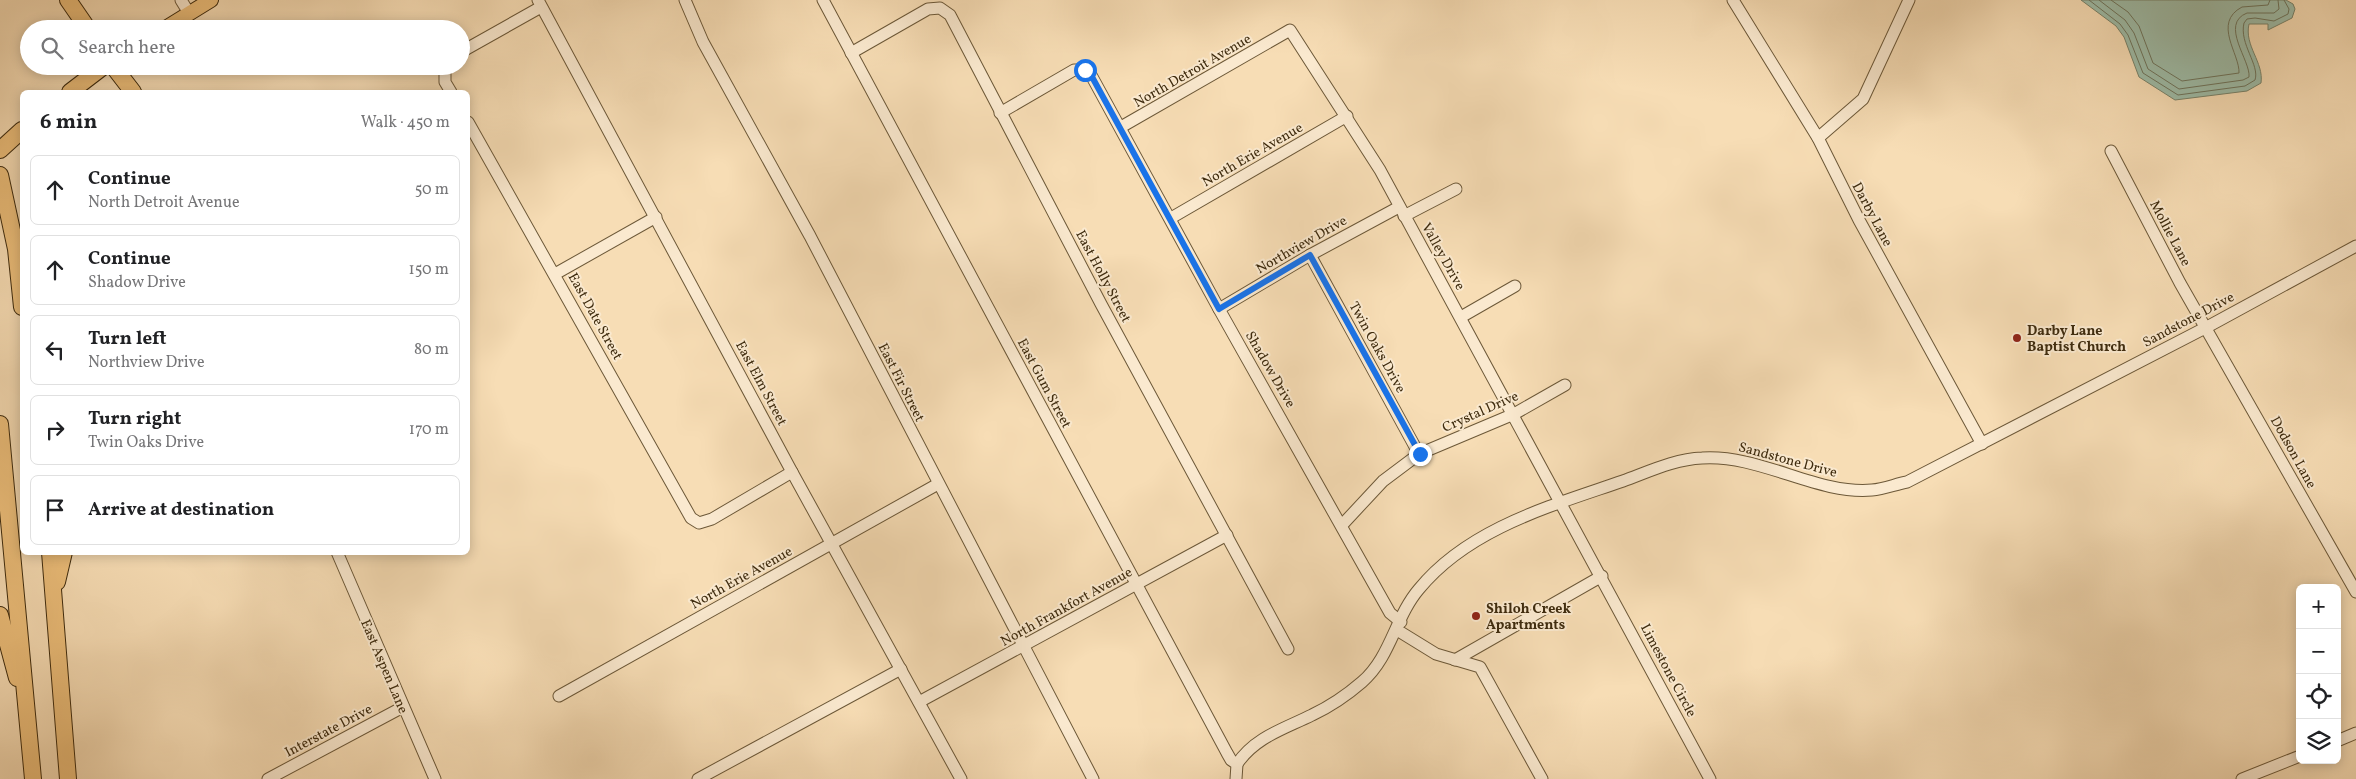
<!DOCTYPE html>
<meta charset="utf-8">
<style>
body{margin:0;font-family:Vollkorn,serif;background:#f6f6f6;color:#202124}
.controls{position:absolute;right:15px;bottom:15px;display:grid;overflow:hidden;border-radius:8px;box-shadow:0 2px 12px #0003}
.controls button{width:45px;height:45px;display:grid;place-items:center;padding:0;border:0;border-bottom:1px solid #e0e0e0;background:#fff;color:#202124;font:25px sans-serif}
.stop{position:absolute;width:15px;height:15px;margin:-11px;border:4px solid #1a73e8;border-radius:50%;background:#fff}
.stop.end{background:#1a73e8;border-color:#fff;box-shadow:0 1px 5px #0008}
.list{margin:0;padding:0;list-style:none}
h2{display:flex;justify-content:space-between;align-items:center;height:65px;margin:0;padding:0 20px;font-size:21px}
h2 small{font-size:16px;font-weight:400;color:#757577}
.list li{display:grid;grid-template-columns:32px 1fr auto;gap:15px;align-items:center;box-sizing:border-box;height:70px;margin:0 10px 10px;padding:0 10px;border:1px solid #e0e0e0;border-radius:8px}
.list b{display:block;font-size:19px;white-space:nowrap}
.list p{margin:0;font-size:16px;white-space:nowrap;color:#757577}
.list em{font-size:16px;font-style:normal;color:#757577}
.icon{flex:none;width:28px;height:28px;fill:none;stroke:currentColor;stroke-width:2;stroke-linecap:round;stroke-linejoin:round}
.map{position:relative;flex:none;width:2356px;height:779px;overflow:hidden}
.search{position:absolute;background:#fff;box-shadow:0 2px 12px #0003;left:20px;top:20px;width:450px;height:55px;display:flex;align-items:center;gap:12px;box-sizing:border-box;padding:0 18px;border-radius:28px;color:#757577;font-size:19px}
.panel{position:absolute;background:#fff;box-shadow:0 2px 12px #0003;left:20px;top:90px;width:450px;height:465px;border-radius:8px}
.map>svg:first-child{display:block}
.water{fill:#9ebda9;stroke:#78836b}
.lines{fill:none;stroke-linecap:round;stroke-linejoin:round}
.shore{stroke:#6e745c;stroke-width:1}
.minor-casing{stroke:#6c5838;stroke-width:13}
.major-casing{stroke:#3e2b0e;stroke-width:16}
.highway-casing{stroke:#3e2b0e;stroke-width:18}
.minor{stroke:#fae9cf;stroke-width:11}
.major{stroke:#ecbe7a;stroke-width:14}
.highway{stroke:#ecbe7a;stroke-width:16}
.route{stroke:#1a73e8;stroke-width:6}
.poi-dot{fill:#8f2418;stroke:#fae9cf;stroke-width:2}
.labels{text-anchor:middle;stroke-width:4;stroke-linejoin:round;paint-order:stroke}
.street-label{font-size:14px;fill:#3e2b0e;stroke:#fae9cf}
.poi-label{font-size:14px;font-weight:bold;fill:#3e2b0e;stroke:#fae9cf;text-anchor:start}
</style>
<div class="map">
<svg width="2356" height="779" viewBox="0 0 2356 779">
<rect width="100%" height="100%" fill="#f7ddb5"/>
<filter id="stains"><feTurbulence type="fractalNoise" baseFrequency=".004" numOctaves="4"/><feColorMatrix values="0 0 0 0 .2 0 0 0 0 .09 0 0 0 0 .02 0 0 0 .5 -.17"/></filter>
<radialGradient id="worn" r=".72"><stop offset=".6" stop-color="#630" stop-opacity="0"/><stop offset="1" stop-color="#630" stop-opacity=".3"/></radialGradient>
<path class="water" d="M2081 0H2286L2293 4 2295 9 2292 18 2268 30V24H2249C2244 46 2264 62 2261 83L2247 91 2175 100 2139 77 2124 37 2116 26Z"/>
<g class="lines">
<g class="shore">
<path d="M2089 0 2120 24 2128 35 2143 73 2178 95 2245 86 2255 80C2260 65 2239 44 2244 23L2247 19 2255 18 2274 21 2288 14 2289 9 2284 0"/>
<path d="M2099 0 2125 20 2134 33 2148 69 2179 89 2243 80 2249 77C2251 61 2219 24 2247 13H2274L2279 9 2278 0"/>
<path d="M2111 0 2128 12 2139 26 2153 63 2182 81 2239 73C2240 54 2212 23 2242 7L2268 5 2270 0"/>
</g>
<defs>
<g id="minor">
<path d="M181 0 189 13"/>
<path d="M538 0 792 472 961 779"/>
<path d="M685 0 703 42 810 236 1093 779"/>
<path d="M823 0 1227 753 1231 760 1237 764 1236 779"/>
<path d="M1733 0 1818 138 1859 220 1982 444"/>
<path d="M461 52 541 7"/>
<path d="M851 53 928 9 940 8 950 15 1101 304 1288 649"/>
<path d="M445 66V82L451 92"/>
<path d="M1000 113 1074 70H1085L1091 75 1219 309 1390 613 1401 622"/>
<path d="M468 122 691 518 699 523 712 519 792 472"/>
<path d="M1121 127 1290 30 1380 170 1710 779"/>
<path d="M1818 138 1863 99 1909 0"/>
<path d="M2111 151 2180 283 2356 592"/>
<path d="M1404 216 1456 189"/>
<path d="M1171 218 1347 116"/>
<path d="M1310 255 1419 454"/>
<path d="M555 274 656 217"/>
<path d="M1219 309 1310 255 1399 207"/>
<path d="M1461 317 1515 286"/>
<path d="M1342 525 1383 481 1419 454 1514 414 1565 385"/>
<path d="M337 552 435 779"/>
<path d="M1397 630 1436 654 1480 667 1542 779"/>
<path d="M1455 660 1602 576"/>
<path d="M559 696 938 484"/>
<path d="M919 702 1227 535"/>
<path d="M2337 741 2356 733"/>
<path d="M1237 764C1255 737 1284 729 1312 715 1329 707 1347 695 1362 682 1391 657 1395 617 1419 589 1469 528 1551 506 1623 481 1648 472 1675 459 1702 458 1760 454 1817 495 1872 490 1884 489 1896 484 1907 482L2207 327 2356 246"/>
<path d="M268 779 403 707"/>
<path d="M698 779 901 669"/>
<path d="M2242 779 2300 756"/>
</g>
<path id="major" d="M164 29 211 0"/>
<g id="highway">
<path d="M68 0 88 29"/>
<path d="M113 66 133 92"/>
<path d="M70 92 104 66"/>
<path d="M0 150 22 130"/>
<path d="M0 175 16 249 22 307"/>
<path d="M0 424 33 779"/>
<path d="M50 552 68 779"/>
<path d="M57 582 64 552"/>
<path d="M0 615 17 678"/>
</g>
</defs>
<use href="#minor" class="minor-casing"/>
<use href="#major" class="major-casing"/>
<use href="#highway" class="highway-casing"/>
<use href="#minor" class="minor"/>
<use href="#major" class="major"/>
<use href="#highway" class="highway"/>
</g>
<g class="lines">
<path class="route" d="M1085 70 1091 75 1219 309 1310 255 1420 454"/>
</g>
<g class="poi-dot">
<circle cx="2017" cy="338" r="5"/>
<circle cx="1476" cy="616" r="5"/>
</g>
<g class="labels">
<g class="street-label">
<text transform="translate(1192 70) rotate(-30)" y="5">North Detroit Avenue</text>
<text transform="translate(1252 154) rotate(-30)" y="5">North Erie Avenue</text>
<text transform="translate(1873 214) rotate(62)" y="5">Darby Lane</text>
<text transform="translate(2171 233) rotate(62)" y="5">Mollie Lane</text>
<text transform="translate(1301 244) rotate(-30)" y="5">Northview Drive</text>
<text transform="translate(1444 256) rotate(61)" y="5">Valley Drive</text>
<text transform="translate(1104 276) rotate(62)" y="5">East Holly Street</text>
<text transform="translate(596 316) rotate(61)" y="5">East Date Street</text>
<text transform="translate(2188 319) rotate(-28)" y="5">Sandstone Drive</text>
<text transform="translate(1378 347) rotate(61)" y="5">Twin Oaks Drive</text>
<text transform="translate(1271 369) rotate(60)" y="5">Shadow Drive</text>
<text transform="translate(902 382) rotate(63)" y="5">East Fir Street</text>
<text transform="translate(762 383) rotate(62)" y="5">East Elm Street</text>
<text transform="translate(1045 383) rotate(62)" y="5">East Gum Street</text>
<text transform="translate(1480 411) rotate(-24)" y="5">Crystal Drive</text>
<text transform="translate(2294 452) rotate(61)" y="5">Dodson Lane</text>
<text transform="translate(1788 459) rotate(15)" y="5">Sandstone Drive</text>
<text transform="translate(741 577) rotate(-29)" y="5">North Erie Avenue</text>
<text transform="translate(1066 606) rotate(-29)" y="5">North Frankfort Avenue</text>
<text transform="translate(385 666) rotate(67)" y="5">East Aspen Lane</text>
<text transform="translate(1669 670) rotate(62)" y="5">Limestone Circle</text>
<text transform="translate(328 730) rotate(-28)" y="5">Interstate Drive</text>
</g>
<g class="poi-label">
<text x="2027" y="335">Darby Lane<tspan x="2027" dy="16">Baptist Church</tspan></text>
<text x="1486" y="613">Shiloh Creek<tspan x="1486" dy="16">Apartments</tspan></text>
</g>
</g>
<rect width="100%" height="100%" filter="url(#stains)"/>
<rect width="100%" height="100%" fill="url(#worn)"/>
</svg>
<div class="controls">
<button>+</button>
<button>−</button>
<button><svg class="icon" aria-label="locate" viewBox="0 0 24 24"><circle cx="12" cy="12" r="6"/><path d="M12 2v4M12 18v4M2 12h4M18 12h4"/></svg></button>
<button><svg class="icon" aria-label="layers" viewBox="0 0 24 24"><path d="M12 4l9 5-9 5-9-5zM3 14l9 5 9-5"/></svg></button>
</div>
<div class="stop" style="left:1085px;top:70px"></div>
<div class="stop end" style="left:1420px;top:454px"></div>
<div class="search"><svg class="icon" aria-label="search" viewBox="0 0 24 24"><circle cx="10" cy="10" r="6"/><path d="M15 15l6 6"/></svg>Search here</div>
<section class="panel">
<h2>6 min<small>Walk · 450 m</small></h2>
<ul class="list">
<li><svg class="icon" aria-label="ahead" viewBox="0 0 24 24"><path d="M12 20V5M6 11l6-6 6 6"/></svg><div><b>Continue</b><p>North Detroit Avenue</p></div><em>50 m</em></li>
<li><svg class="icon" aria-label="ahead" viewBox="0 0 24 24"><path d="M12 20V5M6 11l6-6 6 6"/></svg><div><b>Continue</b><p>Shadow Drive</p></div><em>150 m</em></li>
<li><svg class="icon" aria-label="left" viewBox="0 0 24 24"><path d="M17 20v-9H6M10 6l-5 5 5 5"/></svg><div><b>Turn left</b><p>Northview Drive</p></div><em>80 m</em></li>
<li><svg class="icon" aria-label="right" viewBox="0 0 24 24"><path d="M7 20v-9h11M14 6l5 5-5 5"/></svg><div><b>Turn right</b><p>Twin Oaks Drive</p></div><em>170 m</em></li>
<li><svg class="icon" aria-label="arrive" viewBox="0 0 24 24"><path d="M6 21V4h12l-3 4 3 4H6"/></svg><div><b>Arrive at destination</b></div></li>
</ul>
</section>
</div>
